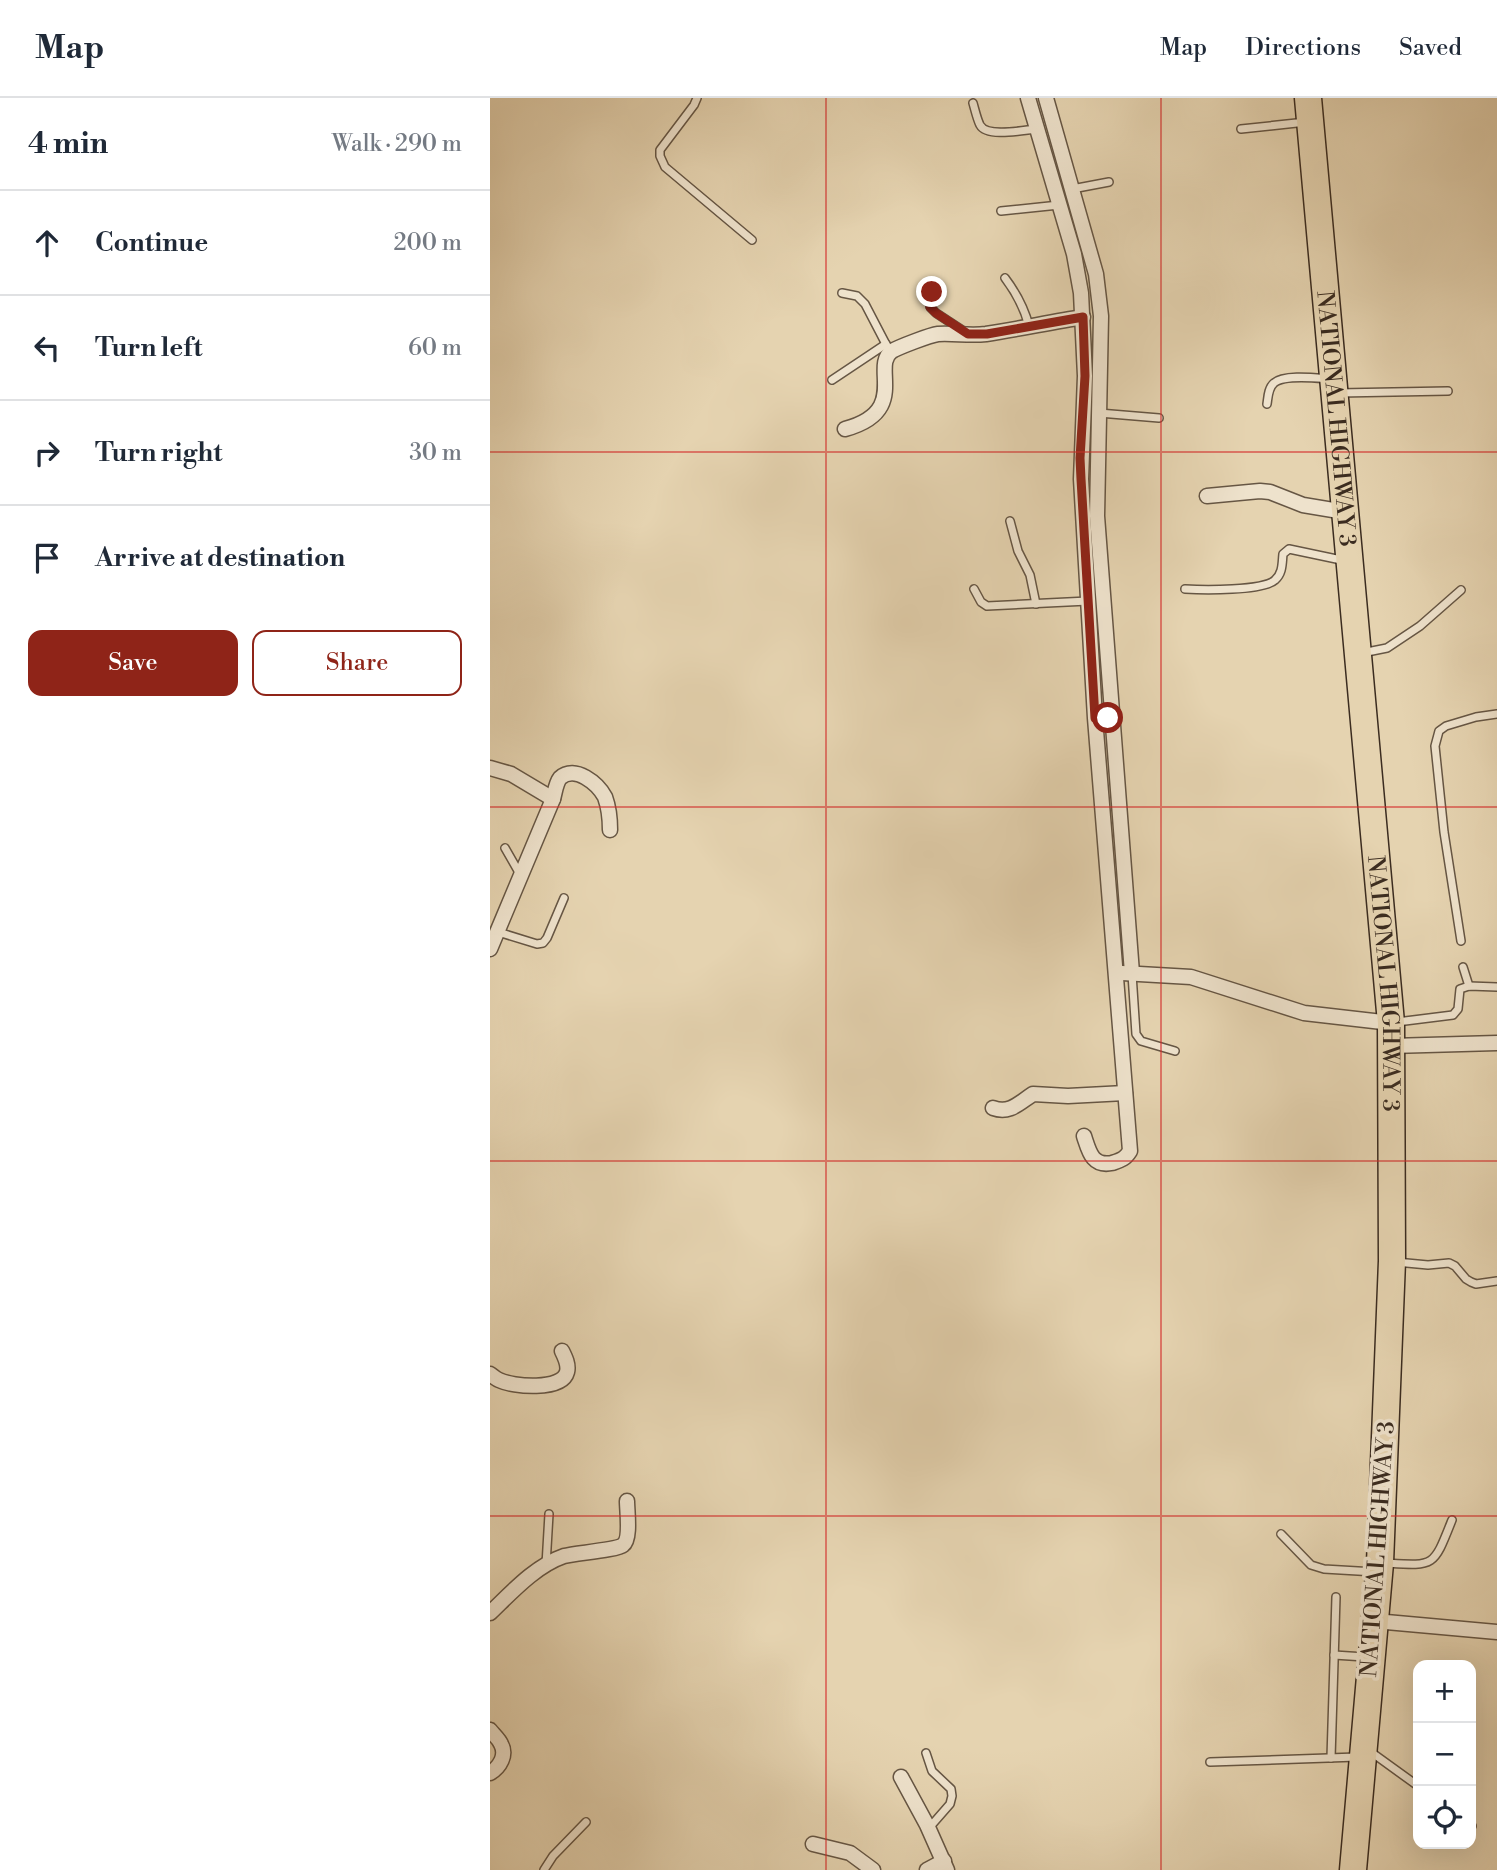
<!DOCTYPE html>
<meta charset="utf-8">
<style>
body{margin:0;font-family:"Libre Bodoni",serif;background:#f6f6f7;color:#1f2937}
.controls{position:absolute;right:21px;bottom:21px;display:grid;overflow:hidden;border-radius:14px;box-shadow:0 7px 28px #0002}
.controls button{width:63px;height:63px;display:grid;place-items:center;padding:0;border:0;border-bottom:2px solid #e0e1e3;background:#fff;color:#1f2937;font:35px sans-serif}
.stop{position:absolute;width:21px;height:21px;margin:-16px;border:5px solid #8f2418;border-radius:50%;background:#fff}
.stop.end{background:#8f2418;border-color:#fff;box-shadow:0 2px 7px #0008}
.list{margin:0;padding:0;list-style:none}
h2{display:flex;justify-content:space-between;align-items:center;height:91px;margin:0;padding:0 28px;font-size:30px}
h2 small{font-size:23px;font-weight:400;color:#747a83}
.list li{display:grid;grid-template-columns:46px 1fr auto;gap:21px;align-items:center;box-sizing:border-box;height:105px;padding:0 28px;border-top:2px solid #e0e1e3}
.list b{display:block;font-size:26px;white-space:nowrap}
.list em{font-size:23px;font-style:normal;color:#747a83}
.actions{display:flex;gap:14px;padding:21px 28px}
.actions a{flex:1;padding:16px 0;border:2px solid #8f2418;border-radius:14px;text-align:center;font-size:24px;color:#8f2418}
.actions .main{background:#8f2418;color:#fff}
.icon{flex:none;width:38px;height:38px;fill:none;stroke:currentColor;stroke-width:2;stroke-linecap:round;stroke-linejoin:round}
.map{position:relative;flex:none;width:1007px;height:1772px;overflow:hidden}
header{display:flex;align-items:center;gap:42px;box-sizing:border-box;height:98px;padding:0 35px;background:#fff;border-bottom:2px solid #e0e1e3}
header strong{font-size:33px}
nav{display:flex;gap:38px;margin-inline-start:auto;font-size:24px}
main{display:flex}
aside{flex:1;background:#fff}
.map>svg:first-child{display:block}
.lines{fill:none;stroke-linecap:round;stroke-linejoin:round}
.lane-casing{stroke:#665644;stroke-width:10}
.street-casing{stroke:#665644;stroke-width:17}
.highway-casing{stroke:#3b2c20;stroke-width:29}
.lane{stroke:#eee2cc;stroke-width:7}
.street{stroke:#eee2cc;stroke-width:14}
.highway{stroke:#e5d3b0;stroke-width:26}
.route{stroke:#8f2418;stroke-width:9}
.grid{fill:none;stroke:#d62828;stroke-width:2;stroke-opacity:0.55}
.labels{text-anchor:middle;stroke-width:7;stroke-linejoin:round;paint-order:stroke}
.street-label{font-size:23px;fill:#3b2c20;stroke:#eee2cc}
</style>
<header>
<strong>Map</strong>
<nav><a>Map</a><a>Directions</a><a>Saved</a></nav>
</header>
<main>
<aside>
<h2>4 min<small>Walk · 290 m</small></h2>
<ul class="list">
<li><svg class="icon" aria-label="ahead" viewBox="0 0 24 24"><path d="M12 20V5M6 11l6-6 6 6"/></svg><div><b>Continue</b></div><em>200 m</em></li>
<li><svg class="icon" aria-label="left" viewBox="0 0 24 24"><path d="M17 20v-9H6M10 6l-5 5 5 5"/></svg><div><b>Turn left</b></div><em>60 m</em></li>
<li><svg class="icon" aria-label="right" viewBox="0 0 24 24"><path d="M7 20v-9h11M14 6l5 5-5 5"/></svg><div><b>Turn right</b></div><em>30 m</em></li>
<li><svg class="icon" aria-label="arrive" viewBox="0 0 24 24"><path d="M6 21V4h12l-3 4 3 4H6"/></svg><div><b>Arrive at destination</b></div></li>
</ul>
<div class="actions"><a class="main">Save</a><a>Share</a></div>
</aside>
<div class="map">
<svg width="1007" height="1772" viewBox="0 0 1007 1772">
<rect width="100%" height="100%" fill="#e5d3b0"/>
<filter id="stains"><feTurbulence type="fractalNoise" baseFrequency=".00286" numOctaves="4"/><feColorMatrix values="0 0 0 0 .2 0 0 0 0 .09 0 0 0 0 .02 0 0 0 .5 -.17"/></filter>
<radialGradient id="worn" r=".72"><stop offset=".6" stop-color="#630" stop-opacity="0"/><stop offset="1" stop-color="#630" stop-opacity=".3"/></radialGradient>
<g class="lines">
<defs>
<g id="lane">
<path d="M207 0 204 7 170 52V58L175 69 262 142"/>
<path d="M483 5C485 12 487 21 490 27 497 40 534 32 546 31"/>
<path d="M751 31 816 24"/>
<path d="M582 91 619 84"/>
<path d="M511 113 569 107"/>
<path d="M515 180C527 196 534 209 539 228"/>
<path d="M445 186 440 209 446 215 475 234"/>
<path d="M352 195 367 198 375 206 400 254"/>
<path d="M342 282 396 246"/>
<path d="M849 295 958 293"/>
<path d="M777 306C778 300 778 290 784 285 794 276 826 280 840 281"/>
<path d="M609 315 669 320"/>
<path d="M520 423 528 453 540 477 546 506"/>
<path d="M484 491 491 504 497 508 598 503"/>
<path d="M695 491C713 492 773 493 785 482 793 475 792 465 793 456L799 451 856 463"/>
<path d="M872 555 897 550 930 528 971 492"/>
<path d="M15 750 31 778"/>
<path d="M8 834 47 846 53 845 57 840 74 800"/>
<path d="M971 843 954 734 945 648 949 633 956 628 986 619 1007 616"/>
<path d="M973 869 979 888"/>
<path d="M642 876 646 936 651 943 685 953"/>
<path d="M907 924 963 917 968 911 970 891 979 888 1007 889"/>
<path d="M906 1164 938 1167 959 1165 965 1168 976 1181 981 1184 986 1186 1007 1183"/>
<path d="M791 1436 821 1467 834 1471 885 1474"/>
<path d="M894 1465C945 1468 943 1470 962 1422"/>
<path d="M56 1467 59 1416"/>
<path d="M844 1557 875 1559"/>
<path d="M881 1654 928 1688"/>
<path d="M436 1655 442 1673 461 1691 462 1698 460 1706 439 1730"/>
<path d="M841 1660 846 1499"/>
<path d="M720 1664 867 1659"/>
<path d="M981 1727 982 1728"/>
<path d="M54 1772 63 1758 96 1724"/>
</g>
<g id="street">
<path d="M538 0 584 156 591 195 595 278 591 381 605 620 640 1053C635 1061 631 1062 622 1065 602 1069 599 1053 594 1038"/>
<path d="M556 0 606 176 611 218 607 418 642 875"/>
<path d="M355 331C421 313 380 268 402 253 409 249 440 237 448 236 464 235 480 238 496 236 529 231 561 224 593 219"/>
<path d="M717 398 770 393 780 394 813 407 855 414"/>
<path d="M0 670 21 676 63 701"/>
<path d="M0 851 63 701C65 694 66 685 70 680 85 666 108 686 115 699 119 710 120 721 120 732"/>
<path d="M632 875 701 879 814 915 901 925"/>
<path d="M901 948 1007 945"/>
<path d="M503 1010C520 1016 529 1005 543 996L578 998 635 995"/>
<path d="M0 1276C3 1278 6 1281 9 1282 23 1289 72 1293 77 1274 79 1267 75 1259 72 1253"/>
<path d="M0 1515C21 1495 45 1468 74 1458 86 1455 127 1452 133 1447 141 1441 137 1413 137 1403"/>
<path d="M885 1523 1007 1534"/>
<path d="M0 1632C3 1636 9 1641 11 1646 17 1657 10 1669 0 1675"/>
<path d="M411 1679 437 1727 457 1772"/>
<path d="M323 1746 360 1755 383 1772"/>
<path d="M437 1772 454 1763"/>
</g>
<g id="highway">
<path id="s1" d="M818 0 901 925 902 1163 890 1465 863 1772"/>
</g>
</defs>
<use href="#lane" class="lane-casing"/>
<use href="#street" class="street-casing"/>
<use href="#highway" class="highway-casing"/>
<use href="#lane" class="lane"/>
<use href="#street" class="street"/>
<use href="#highway" class="highway"/>
</g>
<g class="lines">
<path class="route" d="M442 194 440 209 446 215 478 236H497L593 219 595 278 590 360 591 381 605 620H618"/>
</g>
<path class="grid" d="M336 0V1772M671 0V1772M0 354H1007M0 709H1007M0 1063H1007M0 1418H1007"/>
<g class="labels">
<g class="street-label">
<text dy="8" stroke="none"><textPath href="#s1" startOffset="322">NATIONAL HIGHWAY 3</textPath></text>
<text dy="8" stroke="none"><textPath href="#s1" startOffset="889">NATIONAL HIGHWAY 3</textPath></text>
<text transform="translate(887 1451) rotate(-86)" y="8">NATIONAL HIGHWAY 3</text>
</g>
</g>
<rect width="100%" height="100%" filter="url(#stains)"/>
<rect width="100%" height="100%" fill="url(#worn)"/>
</svg>
<div class="controls">
<button>+</button>
<button>−</button>
<button><svg class="icon" aria-label="locate" viewBox="0 0 24 24"><circle cx="12" cy="12" r="6"/><path d="M12 2v4M12 18v4M2 12h4M18 12h4"/></svg></button>
</div>
<div class="stop" style="left:618px;top:620px"></div>
<div class="stop end" style="left:442px;top:194px"></div>
</div>
</main>
